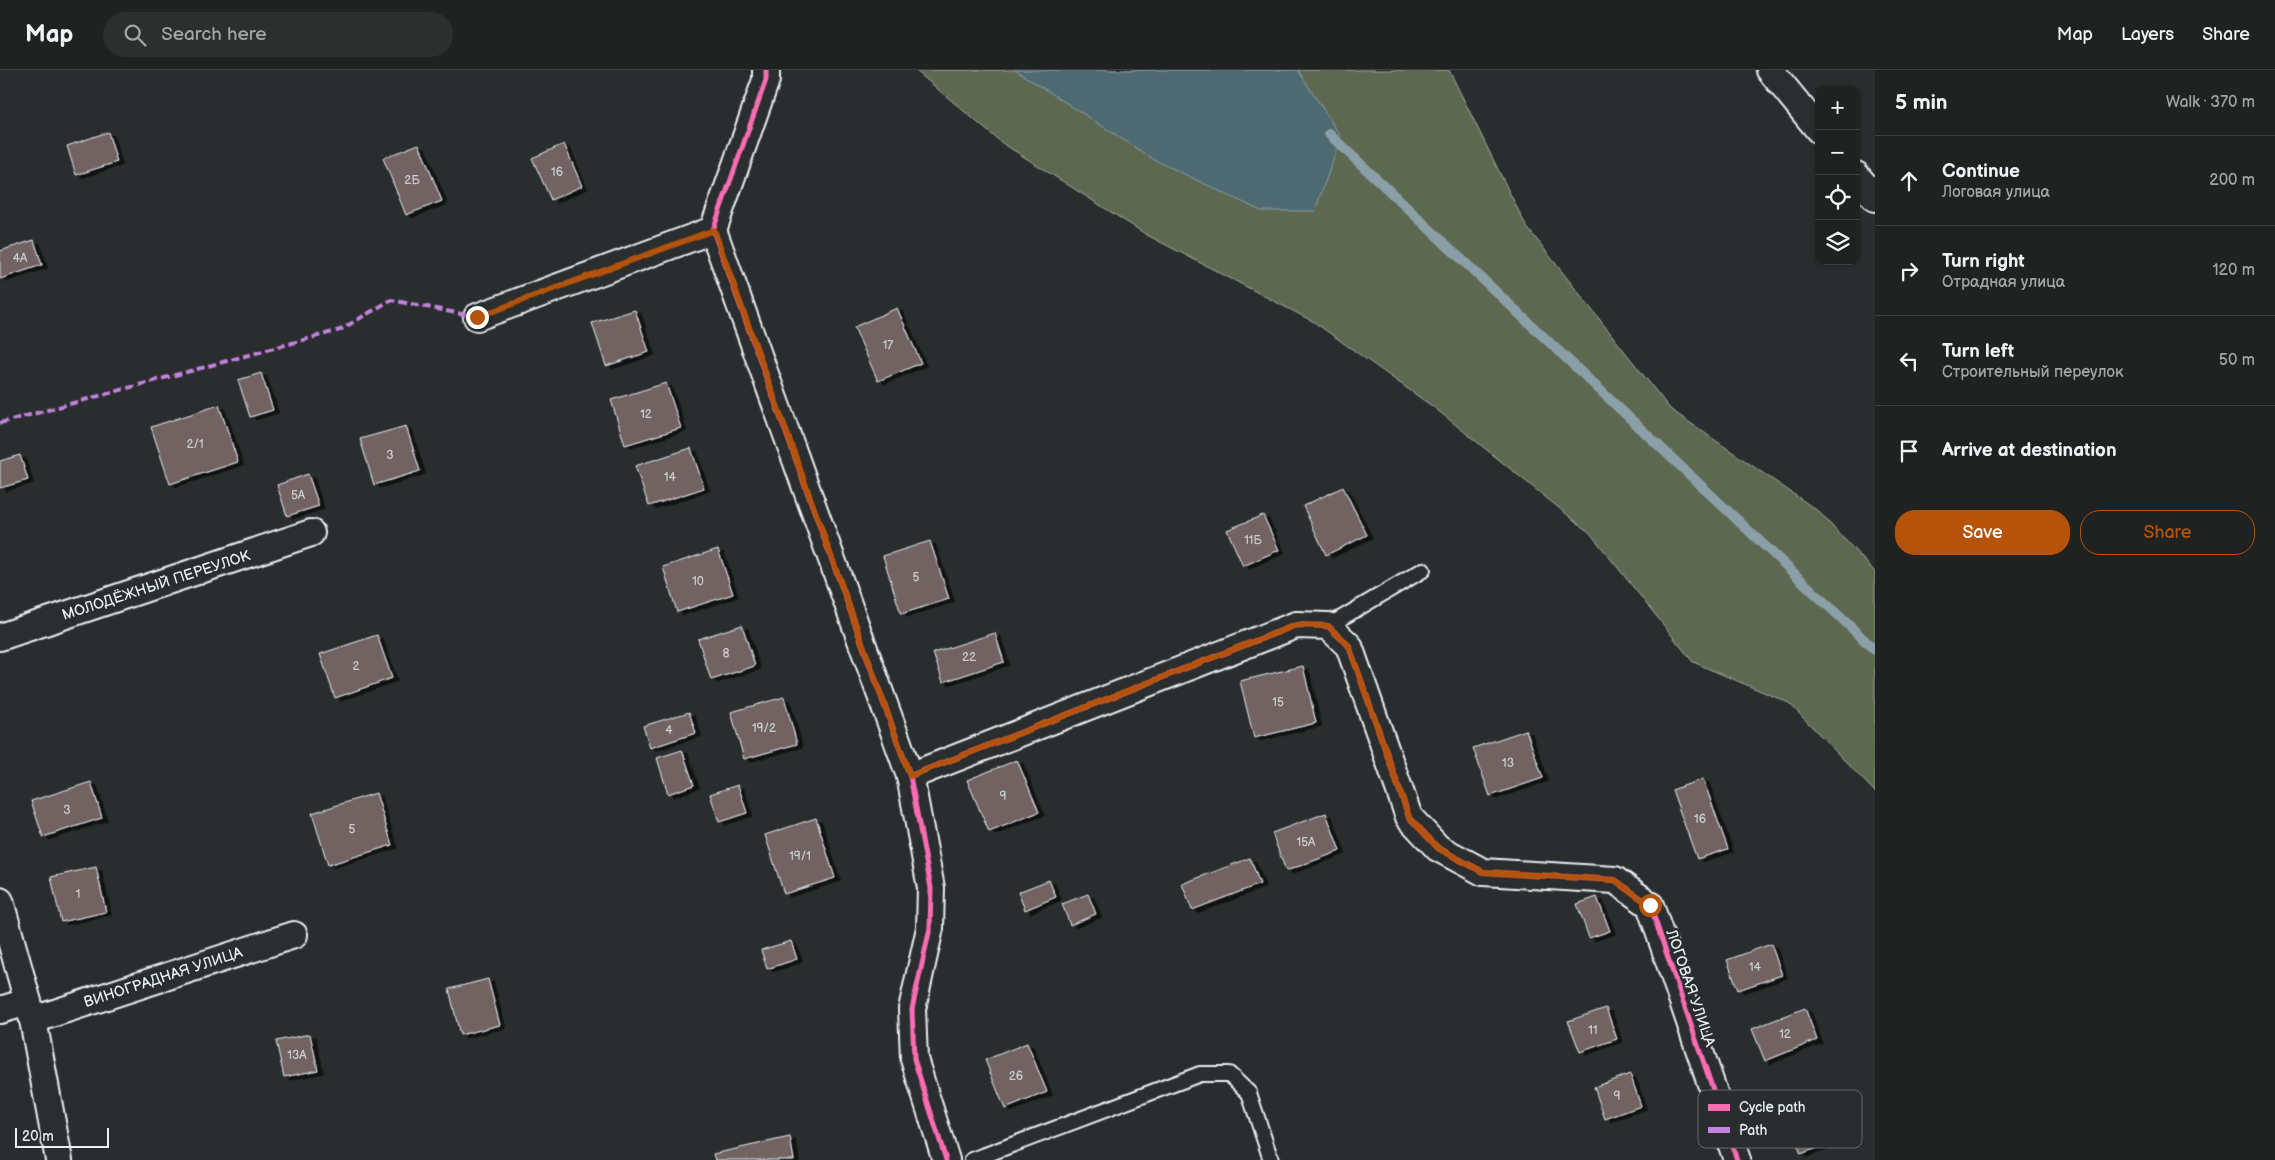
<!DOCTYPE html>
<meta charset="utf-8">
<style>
body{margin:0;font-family:"Balsamiq Sans",sans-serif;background:#2d2f2f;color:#f1f3f6}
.controls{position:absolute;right:15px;top:15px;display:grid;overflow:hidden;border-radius:10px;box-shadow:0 1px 4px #0004}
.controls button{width:45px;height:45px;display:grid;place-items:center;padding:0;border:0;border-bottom:1px solid #3d3f40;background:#202222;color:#f1f3f6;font:25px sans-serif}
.scale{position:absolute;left:15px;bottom:12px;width:94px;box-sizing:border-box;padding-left:5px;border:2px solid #e8f1f8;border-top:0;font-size:14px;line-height:18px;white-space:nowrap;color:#e8f1f8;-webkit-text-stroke:4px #2a2d2e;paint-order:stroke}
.stop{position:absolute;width:15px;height:15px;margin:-11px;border:4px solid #b45309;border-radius:50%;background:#fff}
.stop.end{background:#b45309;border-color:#fff;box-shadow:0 1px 5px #0008}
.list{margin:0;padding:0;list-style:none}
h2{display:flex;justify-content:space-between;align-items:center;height:65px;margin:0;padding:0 20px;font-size:21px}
h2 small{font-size:16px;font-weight:400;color:#a2a4a5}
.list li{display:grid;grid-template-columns:32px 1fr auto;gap:15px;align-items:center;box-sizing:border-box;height:90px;padding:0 20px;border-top:1px solid #3d3f40}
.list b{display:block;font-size:19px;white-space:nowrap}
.list p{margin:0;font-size:16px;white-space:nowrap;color:#a2a4a5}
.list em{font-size:16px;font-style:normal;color:#a2a4a5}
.actions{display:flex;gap:10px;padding:15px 20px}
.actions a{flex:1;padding:11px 0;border:1px solid #b45309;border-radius:20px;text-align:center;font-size:18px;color:#b45309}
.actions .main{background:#b45309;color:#fff}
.icon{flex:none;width:28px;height:28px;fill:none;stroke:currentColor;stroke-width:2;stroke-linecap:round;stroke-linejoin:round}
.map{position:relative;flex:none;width:1875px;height:1090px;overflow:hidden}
header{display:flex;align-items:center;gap:30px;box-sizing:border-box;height:70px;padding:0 25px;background:#202222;border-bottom:1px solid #3d3f40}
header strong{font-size:24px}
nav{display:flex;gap:28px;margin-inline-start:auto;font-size:18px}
.search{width:350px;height:45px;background:#2d2f2f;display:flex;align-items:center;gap:12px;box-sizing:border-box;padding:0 18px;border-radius:28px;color:#a2a4a5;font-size:19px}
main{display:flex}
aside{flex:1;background:#202222}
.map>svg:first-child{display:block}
.green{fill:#5c674f;stroke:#a2aca4}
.water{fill:#4d6972;stroke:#8b9fa8}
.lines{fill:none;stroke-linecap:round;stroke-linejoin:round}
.stream{stroke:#8b9fa8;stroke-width:10}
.building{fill:#726362;stroke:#e8f1f8;filter:url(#shadow)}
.service-casing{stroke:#e8f1f8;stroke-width:18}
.minor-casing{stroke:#e8f1f8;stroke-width:30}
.service{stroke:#2a2d2e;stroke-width:14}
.minor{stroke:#2a2d2e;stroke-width:26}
.quiet{stroke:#c483df;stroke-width:4;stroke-dasharray:8 4;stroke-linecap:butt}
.cycleway-casing{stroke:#2a2d2e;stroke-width:8}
.cycleway{stroke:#f96db3;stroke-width:5}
.route{stroke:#b45309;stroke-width:6}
.labels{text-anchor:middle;stroke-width:4.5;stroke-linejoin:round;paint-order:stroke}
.number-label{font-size:12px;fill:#caced2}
.street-label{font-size:15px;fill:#e8f1f8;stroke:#2a2d2e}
.key{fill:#2a2d2e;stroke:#63686b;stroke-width:1}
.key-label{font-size:14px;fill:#e8f1f8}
</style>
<header>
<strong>Map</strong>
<div class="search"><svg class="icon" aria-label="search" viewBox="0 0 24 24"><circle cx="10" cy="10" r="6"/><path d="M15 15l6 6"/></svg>Search here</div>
<nav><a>Map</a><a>Layers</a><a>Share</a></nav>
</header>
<main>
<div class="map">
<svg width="1875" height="1090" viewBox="0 0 1875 1090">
<defs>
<filter id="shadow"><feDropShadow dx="5.5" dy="3" stdDeviation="0" flood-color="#0009"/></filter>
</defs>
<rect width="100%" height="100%" fill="#2a2d2e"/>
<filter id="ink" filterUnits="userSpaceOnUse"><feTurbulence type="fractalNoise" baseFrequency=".02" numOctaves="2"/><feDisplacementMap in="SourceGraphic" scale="10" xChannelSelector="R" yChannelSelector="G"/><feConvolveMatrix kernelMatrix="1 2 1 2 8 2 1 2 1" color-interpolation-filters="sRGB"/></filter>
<g filter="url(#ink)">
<path class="green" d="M915 0H1449L1526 156 1670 339 1818 441 1875 502V722L1789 633 1693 592 1590 463 1436 339 1314 252 1147 165 1002 73Z"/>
<path class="water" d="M1015 0H1298L1341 67 1315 141H1261L1155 90Z"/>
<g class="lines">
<path class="stream" d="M1329 64 1875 580"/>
</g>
<g class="building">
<path d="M108 62 117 92 76 105 67 76Z"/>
<path d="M419 74 442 131 406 145 383 88Z"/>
<path d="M564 74 582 116 551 130 532 88Z"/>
<path d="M34 170 42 195 0 209V181Z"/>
<path d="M897 238 921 293 878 311 854 257Z"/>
<path d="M635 240 649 282 606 296 592 253Z"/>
<path d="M261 303 273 340 250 347 238 310Z"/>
<path d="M666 313 681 358 625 375 611 330Z"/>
<path d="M219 335 238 392 170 414 151 357Z"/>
<path d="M406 356 420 401 374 415 360 369Z"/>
<path d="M691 378 704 418 649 436 635 396Z"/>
<path d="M20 385 28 410 0 418V391Z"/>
<path d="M308 404 319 436 287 446 277 415Z"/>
<path d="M1343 417 1367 465 1326 485 1303 436Z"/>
<path d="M1263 445 1279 480 1243 496 1227 460Z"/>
<path d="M930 471 949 529 901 544 883 486Z"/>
<path d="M718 479 733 524 677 542 663 497Z"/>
<path d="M742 555 755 596 711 610 698 569Z"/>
<path d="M995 563 1004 592 943 612 933 583Z"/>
<path d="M377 565 392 608 335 628 320 584Z"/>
<path d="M1303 596 1316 653 1254 668 1240 611Z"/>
<path d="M784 627 797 674 744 689 731 642Z"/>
<path d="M689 642 696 663 650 678 643 656Z"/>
<path d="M1526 660 1543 708 1490 726 1473 678Z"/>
<path d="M682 680 694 715 668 724 657 688Z"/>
<path d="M1017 690 1039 742 989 762 967 710Z"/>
<path d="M1703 709 1728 779 1697 789 1672 720Z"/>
<path d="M91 712 102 748 43 767 31 731Z"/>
<path d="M738 715 747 743 719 752 710 724Z"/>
<path d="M376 723 392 775 328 795 312 743Z"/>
<path d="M1326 743 1340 781 1286 801 1272 763Z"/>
<path d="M816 748 835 808 784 824 765 765Z"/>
<path d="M1250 788 1260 814 1192 840 1182 814Z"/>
<path d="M96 797 106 842 61 852 51 807Z"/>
<path d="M1049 810 1056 827 1025 840 1018 822Z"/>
<path d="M1088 824 1096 844 1070 855 1062 834Z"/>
<path d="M1597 827 1610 861 1589 868 1577 834Z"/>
<path d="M791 871 797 889 767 899 761 880Z"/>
<path d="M1771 874 1782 905 1738 920 1727 890Z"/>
<path d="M488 909 500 955 460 965 449 919Z"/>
<path d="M1606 938 1617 969 1580 982 1568 951Z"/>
<path d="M1805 938 1817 970 1765 991 1752 959Z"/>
<path d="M310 964 318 1000 284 1007 276 971Z"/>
<path d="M1027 973 1047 1022 1005 1039 985 990Z"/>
<path d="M1630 1004 1641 1036 1605 1049 1594 1017Z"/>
<path d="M1841 1033 1853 1064 1801 1084 1789 1054Z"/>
<path d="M790 1067 794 1090H715L713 1084Z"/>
</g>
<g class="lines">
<defs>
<g id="service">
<path d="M1328 556 1423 500"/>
<path d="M972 1090 1200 1004H1229L1249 1023 1271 1090"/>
</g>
<g id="minor">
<path d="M766 0V10L713 160 910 706 931 818 930 858 912 939 914 989 946 1090"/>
<path d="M1770 0 1819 60"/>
<path d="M1856 105 1875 128"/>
<path d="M477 247 713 160"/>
<path d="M0 567 311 463"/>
<path d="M910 706 1296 555 1328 556 1349 576 1409 747 1438 778 1483 802 1615 810 1650 835 1737 1090"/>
<path d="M0 831 33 950 59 1090"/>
<path d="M0 940 28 932"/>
<path d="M33 950 294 865"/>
</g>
</defs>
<use href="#service" class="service-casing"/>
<use href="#minor" class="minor-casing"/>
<use href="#service" class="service"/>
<use href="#minor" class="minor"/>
<path class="quiet" d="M0 353 340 260 391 230 477 247"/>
<defs>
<g id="cycleway">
<path d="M766 0V10L713 160 910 706 931 818 930 858 912 939 914 989 946 1090"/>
<path d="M910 706 1296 555 1328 556 1349 576 1409 747 1438 778 1483 802 1615 810 1650 835 1737 1090"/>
</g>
</defs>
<use href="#cycleway" class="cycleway-casing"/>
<use href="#cycleway" class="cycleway"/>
</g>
</g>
<g class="lines" filter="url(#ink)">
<path class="route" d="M477 247 714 160 910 706 1296 555 1328 556 1349 576 1409 747 1438 778 1483 802 1615 810 1650 835"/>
</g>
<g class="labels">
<g class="number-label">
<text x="557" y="106">16</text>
<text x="412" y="114">2Б</text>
<text x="20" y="192">4А</text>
<text x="888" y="279">17</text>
<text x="646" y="348">12</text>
<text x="195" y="378">2/1</text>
<text x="390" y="389">3</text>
<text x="670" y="411">14</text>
<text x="298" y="429">5А</text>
<text x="1253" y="474">11Б</text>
<text x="916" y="511">5</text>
<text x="698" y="515">10</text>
<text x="726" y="587">8</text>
<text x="969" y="591">22</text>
<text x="356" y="600">2</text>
<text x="1278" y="636">15</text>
<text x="764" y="662">19/2</text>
<text x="669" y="664">4</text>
<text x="1508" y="697">13</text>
<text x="1003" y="730">9</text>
<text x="67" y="744">3</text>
<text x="1700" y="753">16</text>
<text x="352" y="763">5</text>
<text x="1306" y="776">15А</text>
<text x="800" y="790">19/1</text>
<text x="78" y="828">1</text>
<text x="1755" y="901">14</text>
<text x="1593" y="964">11</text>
<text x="1785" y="968">12</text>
<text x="297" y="989">13А</text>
<text x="1016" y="1010">26</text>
<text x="1617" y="1030">9</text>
</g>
<g class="street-label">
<text transform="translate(156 515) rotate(-18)" y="5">МОЛОДЁЖНЫЙ ПЕРЕУЛОК</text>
<text transform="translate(163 907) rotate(-18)" y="5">ВИНОГРАДНАЯ УЛИЦА</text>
<text transform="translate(1691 918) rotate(71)" y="5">ЛОГОВАЯ УЛИЦА</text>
</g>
</g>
<rect x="1698" y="1020" width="164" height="58" rx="8" class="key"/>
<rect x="1708" y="1034" width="22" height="7" fill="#f96db3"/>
<rect x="1708" y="1057" width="22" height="6" fill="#c483df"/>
<g class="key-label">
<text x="1739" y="1042">Cycle path</text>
<text x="1739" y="1065">Path</text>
</g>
</svg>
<div class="controls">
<button>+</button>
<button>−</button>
<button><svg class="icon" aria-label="locate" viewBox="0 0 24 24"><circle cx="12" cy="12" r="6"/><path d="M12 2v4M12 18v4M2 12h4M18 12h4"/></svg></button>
<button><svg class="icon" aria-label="layers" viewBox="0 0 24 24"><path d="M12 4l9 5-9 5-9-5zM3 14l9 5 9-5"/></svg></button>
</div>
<div class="scale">20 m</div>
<div class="stop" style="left:1650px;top:835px"></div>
<div class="stop end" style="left:477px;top:247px"></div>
</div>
<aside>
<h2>5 min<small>Walk · 370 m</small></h2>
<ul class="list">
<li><svg class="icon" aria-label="ahead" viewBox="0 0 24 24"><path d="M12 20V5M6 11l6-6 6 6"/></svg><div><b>Continue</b><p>Логовая улица</p></div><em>200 m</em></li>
<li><svg class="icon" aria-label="right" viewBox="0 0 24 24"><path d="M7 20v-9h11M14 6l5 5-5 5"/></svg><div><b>Turn right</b><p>Отрадная улица</p></div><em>120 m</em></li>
<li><svg class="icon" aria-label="left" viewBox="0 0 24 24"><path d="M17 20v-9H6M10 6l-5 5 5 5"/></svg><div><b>Turn left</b><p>Строительный переулок</p></div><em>50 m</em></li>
<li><svg class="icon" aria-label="arrive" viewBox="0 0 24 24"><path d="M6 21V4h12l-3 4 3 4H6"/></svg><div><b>Arrive at destination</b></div></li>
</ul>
<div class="actions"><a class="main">Save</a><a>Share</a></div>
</aside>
</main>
